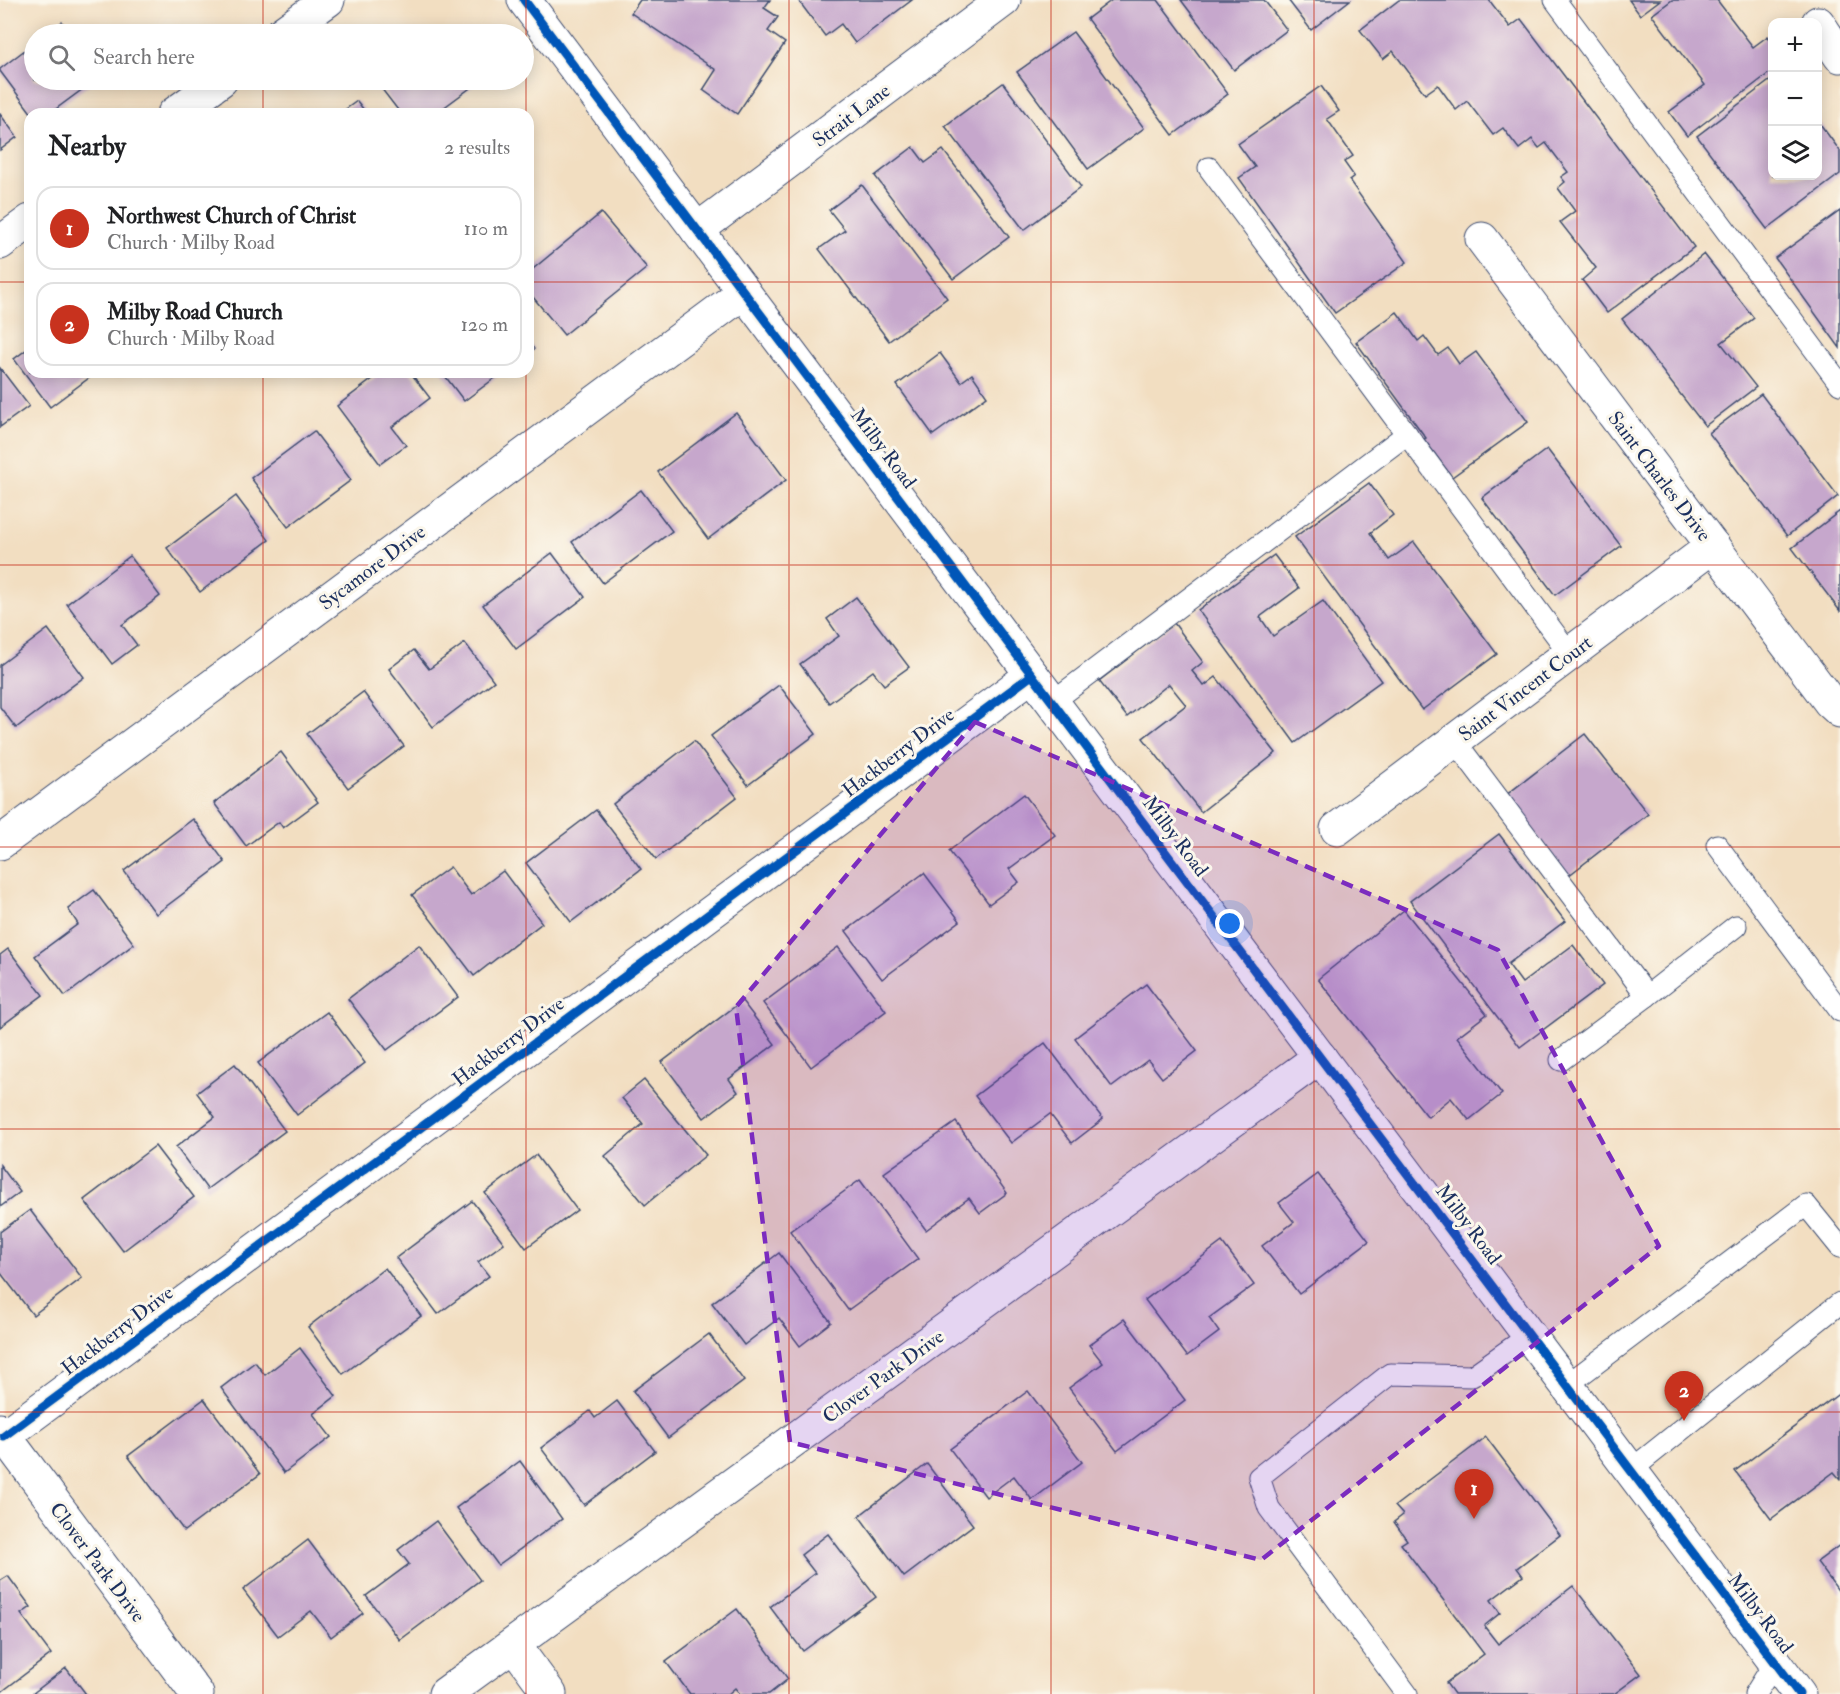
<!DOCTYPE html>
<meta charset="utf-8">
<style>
body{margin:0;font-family:"IM FELL Double Pica",serif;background:#f6f6f6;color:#202124}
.controls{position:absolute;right:18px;top:18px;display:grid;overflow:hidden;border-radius:12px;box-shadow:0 3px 15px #0003}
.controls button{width:54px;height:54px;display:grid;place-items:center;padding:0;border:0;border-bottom:2px solid #e0e0e0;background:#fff;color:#202124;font:30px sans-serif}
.you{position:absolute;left:1230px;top:924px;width:21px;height:21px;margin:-15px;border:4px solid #fff;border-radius:50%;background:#1a73e8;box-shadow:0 0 0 9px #1a73e833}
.badge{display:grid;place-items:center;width:39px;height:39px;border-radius:50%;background:#c8321e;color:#fff;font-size:20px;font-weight:700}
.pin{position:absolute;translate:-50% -50px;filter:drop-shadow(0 2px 3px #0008)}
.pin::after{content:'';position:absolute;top:32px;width:21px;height:18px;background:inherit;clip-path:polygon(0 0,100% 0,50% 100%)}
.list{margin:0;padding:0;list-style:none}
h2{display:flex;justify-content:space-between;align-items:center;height:78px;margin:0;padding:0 24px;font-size:26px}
h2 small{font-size:20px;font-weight:400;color:#757577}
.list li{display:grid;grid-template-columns:39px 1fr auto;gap:18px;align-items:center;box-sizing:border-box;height:84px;margin:0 12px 12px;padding:0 12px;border:2px solid #e0e0e0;border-radius:18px}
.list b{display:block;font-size:22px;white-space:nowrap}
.list p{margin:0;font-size:20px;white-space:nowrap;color:#757577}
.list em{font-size:20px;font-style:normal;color:#757577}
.icon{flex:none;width:33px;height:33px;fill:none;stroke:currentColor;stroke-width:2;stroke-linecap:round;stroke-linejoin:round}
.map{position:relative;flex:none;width:1840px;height:1694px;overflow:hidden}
.search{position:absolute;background:#fff;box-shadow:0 3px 15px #0003;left:24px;top:24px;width:510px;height:66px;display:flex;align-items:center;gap:15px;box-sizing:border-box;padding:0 21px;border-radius:33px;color:#757577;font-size:22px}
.panel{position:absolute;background:#fff;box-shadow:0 3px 15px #0003;left:24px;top:108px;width:510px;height:270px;border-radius:18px}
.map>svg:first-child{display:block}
.building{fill:#c6a7cc}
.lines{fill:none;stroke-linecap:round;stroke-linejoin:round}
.service-casing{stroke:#3b496d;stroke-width:23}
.minor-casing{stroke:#3b496d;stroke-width:35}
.tertiary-casing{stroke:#3b496d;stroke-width:35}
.service{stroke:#fff;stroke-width:21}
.minor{stroke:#fff;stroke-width:33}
.tertiary{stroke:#fff;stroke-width:33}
.cycleway-casing{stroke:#fbf7ec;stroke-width:13}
.cycleway{stroke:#0057b8;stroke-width:9}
.marked{fill:#7b2cbf;fill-opacity:0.2;stroke:#7b2cbf;stroke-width:4.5;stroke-dasharray:12 8;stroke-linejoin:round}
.grid{fill:none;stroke:#c8321e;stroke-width:1.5;stroke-opacity:0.55}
.labels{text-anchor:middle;stroke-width:6;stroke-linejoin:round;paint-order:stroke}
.street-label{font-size:20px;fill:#1b2f5e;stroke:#fbf7ec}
</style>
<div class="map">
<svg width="1840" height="1694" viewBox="0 0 1840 1694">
<rect width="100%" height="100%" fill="#fbf7ec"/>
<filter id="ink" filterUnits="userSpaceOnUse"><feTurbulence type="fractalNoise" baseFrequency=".0167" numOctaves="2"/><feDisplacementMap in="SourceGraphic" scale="12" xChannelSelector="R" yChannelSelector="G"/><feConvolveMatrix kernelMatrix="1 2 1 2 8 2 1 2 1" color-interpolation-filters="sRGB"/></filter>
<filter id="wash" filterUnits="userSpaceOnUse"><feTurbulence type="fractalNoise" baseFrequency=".008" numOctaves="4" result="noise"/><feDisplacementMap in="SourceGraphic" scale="24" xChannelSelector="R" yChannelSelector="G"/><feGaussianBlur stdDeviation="1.35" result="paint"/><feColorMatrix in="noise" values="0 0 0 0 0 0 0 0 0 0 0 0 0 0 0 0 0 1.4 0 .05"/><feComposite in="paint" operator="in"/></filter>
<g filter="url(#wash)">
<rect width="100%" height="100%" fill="#f2dec1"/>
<g id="blocks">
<g class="building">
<path d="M640 0H770L764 8 778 17 768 31 785 43 737 114 703 90 716 70 631 13Z"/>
<path d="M798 0H912L855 43 841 24 825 36Z"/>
<path d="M1112 0H1158L1228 94 1173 135 1087 19Z"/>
<path d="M1181 0H1264L1287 30 1234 70Z"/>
<path d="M1288 0H1350L1311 30Z"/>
<path d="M1399 0H1489L1510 27 1521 19 1694 247 1607 313 1582 280 1596 268 1560 222 1575 211 1558 188 1565 182 1561 177 1568 172 1546 143 1539 148 1532 139 1519 149 1503 128 1493 135 1467 101 1456 110 1438 85 1425 94 1393 51 1383 59 1360 30Z"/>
<path d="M1629 0H1660L1640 15Z"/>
<path d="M1672 0H1717L1753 47 1768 36 1772 42V71L1687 136 1669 112 1705 85 1652 15Z"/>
<path d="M62 22 71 34H45Z"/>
<path d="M1073 32 1144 128 1088 169 1017 72Z"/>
<path d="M34 43V80H95L49 114H32L0 71V69Z"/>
<path d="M1772 79V176H1818V121L1840 151V174L1767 229 1697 136Z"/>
<path d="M392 80H481L435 114H401L381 88Z"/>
<path d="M1003 83 1081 187 1024 230 945 126Z"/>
<path d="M1321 86 1339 111 1327 119 1353 156 1344 162 1354 176 1349 180 1407 262 1335 313 1239 178 1255 167 1238 144Z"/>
<path d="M357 101 367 114H339Z"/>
<path d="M0 114 17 137 0 150Z"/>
<path d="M913 147 925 163 943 150 1009 237 953 279 875 176Z"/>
<path d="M862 185 947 298 889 341 819 249 845 230 829 210Z"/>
<path d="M1840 211V348L1775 258Z"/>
<path d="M601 213 647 268 564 335 528 291V273Z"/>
<path d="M1704 254 1754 318 1721 343 1756 387 1705 426 1622 319Z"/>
<path d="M1397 312 1418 341 1424 336 1438 355 1448 348 1459 364 1476 352 1528 422 1452 477 1424 439 1426 438 1356 342Z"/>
<path d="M528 341 534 349 528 353Z"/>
<path d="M30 347V372H97L50 407 14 359Z"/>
<path d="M940 353 961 382 972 374 987 396 933 435 897 385Z"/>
<path d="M0 368 29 406 0 427Z"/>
<path d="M382 372H410L430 398 392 427 406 445 380 464 337 406Z"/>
<path d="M442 372H503L464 401Z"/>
<path d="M1761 394 1838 496 1787 536 1709 433Z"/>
<path d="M736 413 786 480 708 539 658 472Z"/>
<path d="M314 431 351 480 288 527 251 478Z"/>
<path d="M1547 449 1621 546 1555 595 1482 498Z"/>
<path d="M1369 483 1393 515 1370 533 1389 560 1414 542 1497 654 1422 710 1295 537Z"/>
<path d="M641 490 672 531 603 583 572 542Z"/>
<path d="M236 496 269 540 200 592 167 548Z"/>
<path d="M1840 511V611L1792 548Z"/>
<path d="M552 553 585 597 516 649 483 605Z"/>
<path d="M1274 555 1299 588 1260 617 1273 636 1323 601 1381 681 1295 743 1198 610Z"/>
<path d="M130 556 160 596 122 625 137 645 112 664 67 604Z"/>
<path d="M856 597 909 667 884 685 873 671 829 703 800 664 839 636 827 619Z"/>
<path d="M1174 623 1203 662 1192 671 1204 686 1216 677 1276 753 1201 812 1143 738 1186 705 1169 684 1127 717 1099 681Z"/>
<path d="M48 629 84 677 16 728 0 707V665Z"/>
<path d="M465 643 494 681 433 727 389 669 414 650 429 669Z"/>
<path d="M779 685 816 734 748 785 711 736Z"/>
<path d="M363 692 404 746 348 788 307 734Z"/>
<path d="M1585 734 1648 814 1568 876 1505 796Z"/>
<path d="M694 741 737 797 656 859 613 804Z"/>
<path d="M281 752 318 802 283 828 279 822 246 846 214 803Z"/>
<path d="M1024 794 1055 835 1009 869 1019 882 989 904 949 851Z"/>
<path d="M596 810 641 869 571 922 526 863Z"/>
<path d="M193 819 225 862 156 914 124 871Z"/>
<path d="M1499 834 1565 921 1508 964 1522 983 1573 945 1603 985 1520 1047 1410 901Z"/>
<path d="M450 867 471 895 503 871 542 923 474 976 412 895Z"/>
<path d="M924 873 960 921 882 979 846 931Z"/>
<path d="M94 890 134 944 65 996 35 956 78 924 68 909Z"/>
<path d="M1404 910 1487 1014 1457 1037 1502 1094 1469 1120 1451 1098 1428 1117 1318 979Z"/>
<path d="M419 945 458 997 387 1050 348 999Z"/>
<path d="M838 947 886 1011 811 1067 763 1003Z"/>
<path d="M8 949 43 995 0 1027V955Z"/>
<path d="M1146 984 1197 1051 1162 1078 1148 1060 1112 1087 1075 1038Z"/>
<path d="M742 1001 775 1044 729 1079 738 1092 704 1118 662 1062Z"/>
<path d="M327 1012 365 1063 297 1115 258 1063Z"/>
<path d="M1045 1043 1103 1119 1072 1143 1050 1114 1011 1143 975 1096Z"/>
<path d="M235 1064 285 1131 207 1189 176 1147 215 1117 197 1093Z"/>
<path d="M644 1080 706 1155 645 1205 605 1156 643 1124 622 1098Z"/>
<path d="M956 1122 1007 1193 980 1213 969 1198 926 1230 884 1173Z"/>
<path d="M155 1146 194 1197 123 1251 84 1200Z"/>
<path d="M536 1155 577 1210 526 1248 485 1193Z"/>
<path d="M0 1165 20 1192 0 1207Z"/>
<path d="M1318 1174 1369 1241 1299 1294 1262 1246 1294 1222 1279 1203Z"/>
<path d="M860 1180 918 1259 848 1310 790 1231Z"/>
<path d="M472 1201 504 1243 478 1262 489 1276 438 1314 396 1258Z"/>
<path d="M30 1210 82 1278 33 1315 0 1272V1232Z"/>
<path d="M1222 1242 1254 1285 1209 1318 1219 1332 1187 1356 1145 1300Z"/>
<path d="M779 1253 831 1322 800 1346 779 1318 744 1345 712 1303Z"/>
<path d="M385 1268 421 1316 343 1374 308 1327Z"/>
<path d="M1124 1319 1185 1400 1117 1451 1069 1388 1103 1363 1089 1345Z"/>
<path d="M709 1334 744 1381 668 1438 633 1391Z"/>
<path d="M300 1348 336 1396 313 1414 331 1437 284 1473 221 1388 255 1362 265 1375Z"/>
<path d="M1028 1391 1082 1462 1032 1500 1014 1476 986 1497 950 1449Z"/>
<path d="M1840 1393V1479L1834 1472 1771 1519 1735 1471Z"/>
<path d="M204 1399 260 1474 184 1531 128 1456Z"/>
<path d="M617 1401 655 1451 584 1505 541 1448 590 1411 595 1418Z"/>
<path d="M1486 1437 1560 1535 1517 1568 1523 1576 1491 1600 1500 1613 1484 1626 1498 1644 1573 1586 1641 1674 1614 1694H1454L1446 1683 1484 1654 1401 1544 1407 1540 1394 1522 1403 1515 1395 1506Z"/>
<path d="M520 1461 562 1519 498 1565 456 1508Z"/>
<path d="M927 1464 973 1525 904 1577 859 1516Z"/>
<path d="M436 1521 480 1580 400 1640 366 1596 409 1564 398 1550Z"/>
<path d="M828 1534 876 1597 803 1651 770 1607 815 1573 801 1555Z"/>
<path d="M308 1540 363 1613 331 1637 311 1611 278 1636 243 1590Z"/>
<path d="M1840 1545V1593L1817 1562Z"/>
<path d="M8 1576 31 1607 21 1614 51 1654 0 1693V1581Z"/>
<path d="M737 1609 788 1679 769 1694H740L735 1688 728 1694H690L666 1662Z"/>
<path d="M66 1668 86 1694H32Z"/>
</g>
</g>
</g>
<g filter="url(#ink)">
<use href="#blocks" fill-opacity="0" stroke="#3b496d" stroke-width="1.5"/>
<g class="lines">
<defs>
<g id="service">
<path d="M1555 0 1840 384"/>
<path d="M1209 168 1570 654"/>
<path d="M1052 702 1407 434"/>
<path d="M1455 741 1647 996"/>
<path d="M1717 845 1840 1011"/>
<path d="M1561 1060 1647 996 1736 926"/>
<path d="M1567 1385 1806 1205 1840 1247"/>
<path d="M1631 1470 1840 1303"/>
<path d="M1407 1694 1269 1508 1259 1477 1390 1374 1472 1376 1530 1335"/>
<path d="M1755 1694 1775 1662"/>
</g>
<g id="minor">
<path d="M1818 23 1840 56"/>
<path d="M281 34 328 0"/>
<path d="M174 114 221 80"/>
<path d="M697 230 1004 0"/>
<path d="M1482 239 1830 702 1840 711"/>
<path d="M0 243 30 221"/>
<path d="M1337 829 1713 546"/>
<path d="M0 843 744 292"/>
<path d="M0 1430 197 1694"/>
<path d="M4 1436 1032 675"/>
<path d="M514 1645 550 1694"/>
<path d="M445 1694 1320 1057"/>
</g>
<path id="tertiary" d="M524 0 1799 1694"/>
</defs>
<use href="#service" class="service-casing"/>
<use href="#minor" class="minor-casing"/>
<use href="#tertiary" class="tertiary-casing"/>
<use href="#service" class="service"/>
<use href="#minor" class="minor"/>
<use href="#tertiary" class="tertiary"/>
<defs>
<g id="cycleway">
<path d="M524 0 1799 1694"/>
<path d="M4 1436 1032 675"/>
</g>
</defs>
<use href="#cycleway" class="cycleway-casing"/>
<use href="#cycleway" class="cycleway"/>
</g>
</g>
<path class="marked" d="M975 722 1498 950 1659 1246 1261 1560 790 1442 736 1007Z"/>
<path class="grid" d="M263 0V34M526 0V114M789 0V1694M1051 0V1694M1314 0V1694M1577 0V1694M263 80V114M0 282H30M528 282H1840M263 372V1694M526 372V1694M0 565H1840M0 847H1840M0 1129H1840M0 1412H1840"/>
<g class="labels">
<g class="street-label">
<text transform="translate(851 115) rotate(-37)" y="7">Strait Lane</text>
<text transform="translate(884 448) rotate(53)" y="7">Milby Road</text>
<text transform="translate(1660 476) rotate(53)" y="7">Saint Charles Drive</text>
<text transform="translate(372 567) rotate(-37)" y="7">Sycamore Drive</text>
<text transform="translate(1525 688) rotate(-37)" y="7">Saint Vincent Court</text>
<text transform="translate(898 752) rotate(-37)" y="7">Hackberry Drive</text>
<text transform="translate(1176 836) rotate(53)" y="7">Milby Road</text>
<text transform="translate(508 1041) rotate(-37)" y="7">Hackberry Drive</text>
<text transform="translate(1469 1224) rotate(53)" y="7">Milby Road</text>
<text transform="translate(117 1330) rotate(-37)" y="7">Hackberry Drive</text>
<text transform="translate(883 1376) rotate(-36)" y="7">Clover Park Drive</text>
<text transform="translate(98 1562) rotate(53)" y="7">Clover Park Drive</text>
<text transform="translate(1761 1613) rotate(53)" y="7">Milby Road</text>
</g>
</g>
</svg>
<div class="controls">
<button>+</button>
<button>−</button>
<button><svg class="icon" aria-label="layers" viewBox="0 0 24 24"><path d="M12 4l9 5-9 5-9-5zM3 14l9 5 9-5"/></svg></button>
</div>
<div class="you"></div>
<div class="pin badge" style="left:1474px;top:1519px">1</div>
<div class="pin badge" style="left:1684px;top:1421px">2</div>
<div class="search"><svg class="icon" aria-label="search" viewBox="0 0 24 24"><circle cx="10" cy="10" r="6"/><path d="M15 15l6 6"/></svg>Search here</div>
<section class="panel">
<h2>Nearby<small>2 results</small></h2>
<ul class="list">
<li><span class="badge">1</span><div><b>Northwest Church of Christ</b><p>Church · Milby Road</p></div><em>110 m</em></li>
<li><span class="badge">2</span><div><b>Milby Road Church</b><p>Church · Milby Road</p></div><em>120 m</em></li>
</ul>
</section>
</div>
